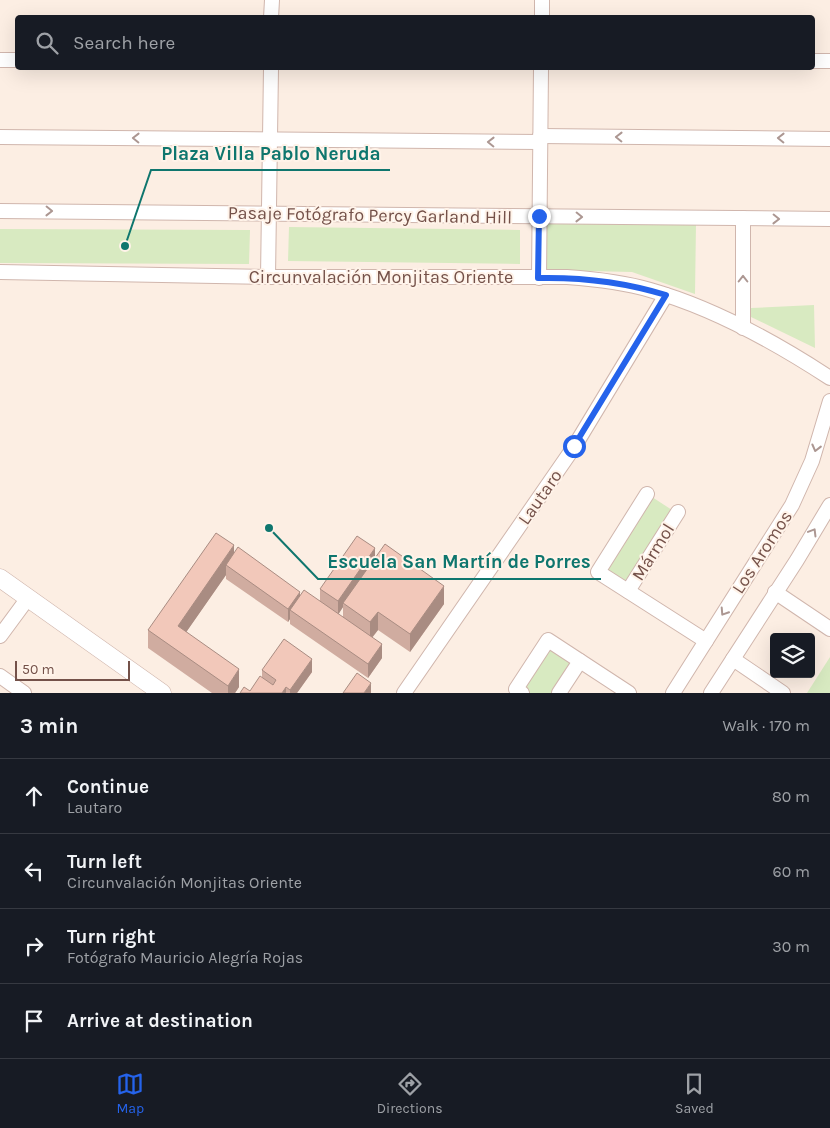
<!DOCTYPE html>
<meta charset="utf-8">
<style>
body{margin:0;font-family:Karla,sans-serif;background:#20242c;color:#f1f3f6}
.controls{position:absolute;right:15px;bottom:15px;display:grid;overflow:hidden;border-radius:5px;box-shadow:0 5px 20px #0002}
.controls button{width:45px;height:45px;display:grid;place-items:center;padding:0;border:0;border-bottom:1px solid #363941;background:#171b24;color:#f1f3f6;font:25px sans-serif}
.scale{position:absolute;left:15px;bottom:12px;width:115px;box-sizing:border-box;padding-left:5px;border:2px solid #745149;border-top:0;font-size:14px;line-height:18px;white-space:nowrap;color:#745149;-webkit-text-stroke:4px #fff3e9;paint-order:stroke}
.stop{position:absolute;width:15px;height:15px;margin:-11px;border:4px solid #2563eb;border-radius:50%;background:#fff}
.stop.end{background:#2563eb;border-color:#fff;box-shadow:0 1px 5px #0008}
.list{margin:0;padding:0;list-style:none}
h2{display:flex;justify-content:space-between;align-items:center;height:65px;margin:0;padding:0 20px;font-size:21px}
h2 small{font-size:16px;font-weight:400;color:#9ea1a6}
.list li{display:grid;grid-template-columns:32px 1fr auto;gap:15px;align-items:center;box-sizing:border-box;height:75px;padding:0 20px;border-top:1px solid #363941}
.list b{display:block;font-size:19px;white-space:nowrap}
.list p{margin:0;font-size:16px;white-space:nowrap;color:#9ea1a6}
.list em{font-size:16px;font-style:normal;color:#9ea1a6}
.icon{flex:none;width:28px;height:28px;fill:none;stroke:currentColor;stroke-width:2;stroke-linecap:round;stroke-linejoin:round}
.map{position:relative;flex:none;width:830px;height:693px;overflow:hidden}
.search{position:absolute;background:#171b24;box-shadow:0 5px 20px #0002;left:15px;right:15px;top:15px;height:55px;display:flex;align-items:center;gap:12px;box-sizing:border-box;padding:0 18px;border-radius:5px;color:#9ea1a6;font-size:19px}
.sheet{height:365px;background:#171b24}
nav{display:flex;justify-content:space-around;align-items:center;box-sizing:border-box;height:70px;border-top:1px solid #363941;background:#171b24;font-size:14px;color:#9ea1a6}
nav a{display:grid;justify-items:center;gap:2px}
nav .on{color:#2563eb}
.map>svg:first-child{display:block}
.green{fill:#d8eac1}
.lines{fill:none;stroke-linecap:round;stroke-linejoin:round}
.minor-casing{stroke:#d0b6ad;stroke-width:16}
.tertiary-casing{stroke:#d0b6ad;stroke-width:19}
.minor{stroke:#fff;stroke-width:14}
.tertiary{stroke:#fff;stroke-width:18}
.wall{fill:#d0aca0;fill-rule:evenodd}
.shaded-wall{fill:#a98c82}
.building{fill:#f2c8ba;stroke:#a98c82}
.oneway{stroke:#ac9792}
.route{stroke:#2563eb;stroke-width:6}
.labels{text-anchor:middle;stroke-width:4;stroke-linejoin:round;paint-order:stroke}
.street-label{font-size:18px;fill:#745149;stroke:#fff3e9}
.leader{fill:none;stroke:#0f766e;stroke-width:2}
.callout-dot{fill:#0f766e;stroke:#fff3e9;stroke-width:2}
.callout-label{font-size:19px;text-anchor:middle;font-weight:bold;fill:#0f766e;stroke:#fff3e9;stroke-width:4;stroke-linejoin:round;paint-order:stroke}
</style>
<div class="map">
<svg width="830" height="693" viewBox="0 0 830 693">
<rect width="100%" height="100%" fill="#fceee3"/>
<g class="green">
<path d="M545 219 696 224 695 294 632 272 544 270Z"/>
<path d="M289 227 520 230V264L288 261Z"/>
<path d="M0 229 250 230 249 264 0 263Z"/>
<path d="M814 305 815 348 751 317V308Z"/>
<path d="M652 497 672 510 625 583 606 570Z"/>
<path d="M549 649 573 665 554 693H530L523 688Z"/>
<path d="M830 657V693H807Z"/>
</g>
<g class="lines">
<defs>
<g id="minor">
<path d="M271 18 272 0"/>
<path d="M542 18V0"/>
<path d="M0 60H18"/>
<path d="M812 61H830"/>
<path d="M540 136 830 139"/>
<path d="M0 137 540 142"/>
<path d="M0 211 830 219"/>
<path d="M743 218V328"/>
<path d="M0 272 268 277H567C595 279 623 282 650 290 714 308 775 342 830 378"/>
<path d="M268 277 271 68"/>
<path d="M539 278 541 68"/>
<path d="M647 494 598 572 706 641"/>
<path d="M628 591 678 512"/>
<path d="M775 592 830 629"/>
<path d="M0 636 28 598"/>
<path d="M733 659 783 693"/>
<path d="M0 676 24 693"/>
<path d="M404 693 574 447 666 295"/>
<path d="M522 693 516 689 548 640 629 693"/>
<path d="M559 693 580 661"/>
<path d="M673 693 792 505 812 461 830 401"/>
<path d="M711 693 797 560 830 505"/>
</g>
<path id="tertiary" d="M0 578 162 693"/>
</defs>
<use href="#minor" class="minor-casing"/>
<use href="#tertiary" class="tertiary-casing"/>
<use href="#minor" class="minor"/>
<use href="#tertiary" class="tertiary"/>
</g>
<g class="wall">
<path d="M234 553 300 596 320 601V589L375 559 444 604 410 652 378 630 372 638 382 658 368 678 290 624V619L288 622 226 579V575L186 632 239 687 235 693H212L148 648V630ZM343 607V618L338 614Z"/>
<path d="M262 670 312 672 297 693H240L250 691 262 678Z"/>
</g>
<g class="shaded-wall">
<path d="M234 545V563L226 565V575L178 644V626Z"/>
<path d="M375 548V562L343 603V607L338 615V601Z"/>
<path d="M444 586V604L410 652V634Z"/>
<path d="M300 592V605L290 610V619L288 622V609Z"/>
<path d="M378 612V630L370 640V622Z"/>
<path d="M382 644V658L368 678V664Z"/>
<path d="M312 659V672L297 693H290V690Z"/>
<path d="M239 669V687L235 693H228V686Z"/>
<path d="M371 683V693H364Z"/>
<path d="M286 687V693H282Z"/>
</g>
<g class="building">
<path d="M216 533 234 545 178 626 239 669 228 686 148 630Z"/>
<path d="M357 536 375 548 338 601 320 589Z"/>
<path d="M385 544 444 586 410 634 378 612 370 622 343 603Z"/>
<path d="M238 547 300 592 288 609 226 565Z"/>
<path d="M304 590 382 644 368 664 290 610Z"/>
<path d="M284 639 312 659 290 690 286 687 282 693H240L244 687 250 691 260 676 273 685 276 680 262 670Z"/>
<path d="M357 673 371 683 364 693H343Z"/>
</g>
<defs><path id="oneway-chevron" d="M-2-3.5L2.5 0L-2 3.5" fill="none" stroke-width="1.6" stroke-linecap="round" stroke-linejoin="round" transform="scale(1.25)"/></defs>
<g class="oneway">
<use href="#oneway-chevron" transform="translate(619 137) rotate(-179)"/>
<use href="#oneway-chevron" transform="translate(136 138) rotate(-179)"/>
<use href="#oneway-chevron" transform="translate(781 138) rotate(-179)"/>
<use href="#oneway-chevron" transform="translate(491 142) rotate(-179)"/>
<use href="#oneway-chevron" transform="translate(49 211) rotate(1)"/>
<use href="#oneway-chevron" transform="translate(579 217) rotate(1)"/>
<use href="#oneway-chevron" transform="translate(776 219) rotate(1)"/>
<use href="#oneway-chevron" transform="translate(743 279) rotate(-90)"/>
<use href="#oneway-chevron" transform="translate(816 448) rotate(104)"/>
<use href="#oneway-chevron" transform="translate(813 532) rotate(-59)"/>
<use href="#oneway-chevron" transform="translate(724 612) rotate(123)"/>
</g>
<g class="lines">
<path class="route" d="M539 216 538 278C583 277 624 282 666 295L574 446"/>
</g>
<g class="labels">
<g class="street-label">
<text transform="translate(370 215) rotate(1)" y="6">Pasaje Fotógrafo Percy Garland Hill</text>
<text x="381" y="283">Circunvalación Monjitas Oriente</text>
<text transform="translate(540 497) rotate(-55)" y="6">Lautaro</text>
<text transform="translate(653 552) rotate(-58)" y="6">Mármol</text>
<text transform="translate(762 552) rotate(-57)" y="6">Los Aromos</text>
</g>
</g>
<path class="leader" d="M125 246L151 170H390M269 528L318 579H601"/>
<g class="callout-dot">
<circle cx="125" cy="246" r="5"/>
<circle cx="269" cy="528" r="5"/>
</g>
<g class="callout-label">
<text x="271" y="160">Plaza Villa Pablo Neruda</text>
<text x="459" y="568">Escuela San Martín de Porres</text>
</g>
</svg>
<div class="controls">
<button><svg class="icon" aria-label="layers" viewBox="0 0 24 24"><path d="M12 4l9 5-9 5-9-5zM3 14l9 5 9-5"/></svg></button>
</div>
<div class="scale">50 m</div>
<div class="stop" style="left:574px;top:446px"></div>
<div class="stop end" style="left:539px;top:216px"></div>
<div class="search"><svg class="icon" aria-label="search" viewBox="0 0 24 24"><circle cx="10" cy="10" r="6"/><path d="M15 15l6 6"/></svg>Search here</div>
</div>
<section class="sheet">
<h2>3 min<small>Walk · 170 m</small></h2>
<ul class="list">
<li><svg class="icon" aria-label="ahead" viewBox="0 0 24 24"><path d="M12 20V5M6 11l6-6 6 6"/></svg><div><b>Continue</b><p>Lautaro</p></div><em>80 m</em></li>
<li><svg class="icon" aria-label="left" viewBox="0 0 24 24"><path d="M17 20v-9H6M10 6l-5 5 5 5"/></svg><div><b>Turn left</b><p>Circunvalación Monjitas Oriente</p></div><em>60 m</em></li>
<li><svg class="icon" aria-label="right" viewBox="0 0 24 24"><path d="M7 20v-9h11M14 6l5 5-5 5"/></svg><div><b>Turn right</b><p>Fotógrafo Mauricio Alegría Rojas</p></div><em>30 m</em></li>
<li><svg class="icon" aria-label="arrive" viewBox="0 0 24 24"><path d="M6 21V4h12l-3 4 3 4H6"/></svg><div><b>Arrive at destination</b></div></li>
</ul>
</section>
<nav>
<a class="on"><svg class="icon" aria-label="map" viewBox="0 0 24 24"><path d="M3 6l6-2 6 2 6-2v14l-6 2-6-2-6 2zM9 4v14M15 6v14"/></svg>Map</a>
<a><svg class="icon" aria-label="directions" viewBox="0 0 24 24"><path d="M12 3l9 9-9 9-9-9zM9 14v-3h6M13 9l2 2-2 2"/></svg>Directions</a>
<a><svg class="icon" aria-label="saved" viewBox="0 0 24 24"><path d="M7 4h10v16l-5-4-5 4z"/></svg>Saved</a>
</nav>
